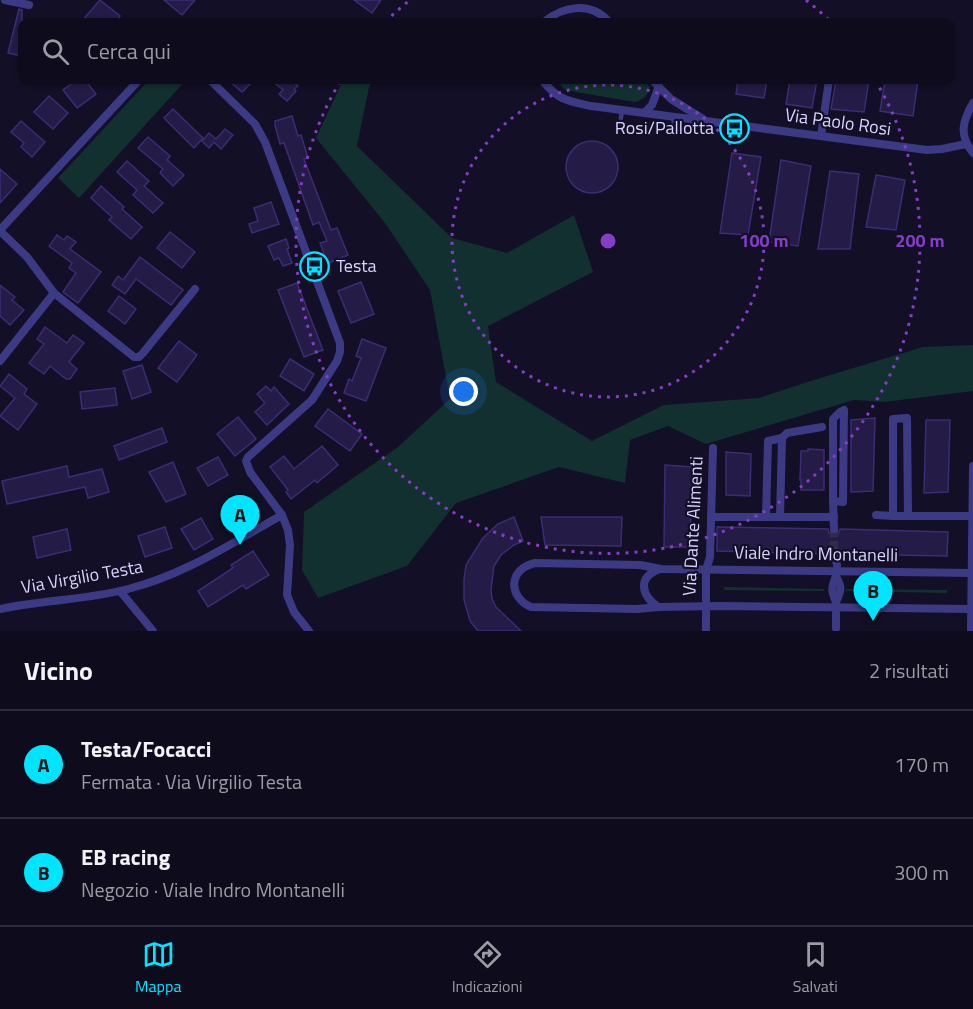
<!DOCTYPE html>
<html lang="it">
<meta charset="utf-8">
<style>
body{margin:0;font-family:"Titillium Web",sans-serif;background:#1c1929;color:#f1f3f6}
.you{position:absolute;left:464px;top:392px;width:21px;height:21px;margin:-15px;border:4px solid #fff;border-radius:50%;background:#1a73e8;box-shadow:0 0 0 9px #1a73e833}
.badge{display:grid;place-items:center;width:39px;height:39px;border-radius:50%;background:#00e5ff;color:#111;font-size:20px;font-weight:700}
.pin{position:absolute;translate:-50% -50px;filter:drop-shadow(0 2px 3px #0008)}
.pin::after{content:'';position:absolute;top:32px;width:21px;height:18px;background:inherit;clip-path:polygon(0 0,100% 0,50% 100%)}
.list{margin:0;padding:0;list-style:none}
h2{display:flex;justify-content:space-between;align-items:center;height:78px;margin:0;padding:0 24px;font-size:26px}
h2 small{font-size:20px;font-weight:400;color:#9b9ba3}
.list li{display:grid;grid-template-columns:39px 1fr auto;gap:18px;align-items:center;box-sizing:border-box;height:108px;padding:0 24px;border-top:2px solid #2e2b3b}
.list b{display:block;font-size:22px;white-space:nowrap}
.list p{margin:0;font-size:20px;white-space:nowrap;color:#9b9ba3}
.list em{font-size:20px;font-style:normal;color:#9b9ba3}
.icon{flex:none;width:33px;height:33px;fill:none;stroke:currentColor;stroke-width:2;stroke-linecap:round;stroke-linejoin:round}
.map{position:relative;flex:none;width:973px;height:631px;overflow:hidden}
.search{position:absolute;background:#0e0b1c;box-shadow:0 2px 4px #0004;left:18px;right:18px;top:18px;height:66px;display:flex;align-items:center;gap:15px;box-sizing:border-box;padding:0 21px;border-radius:12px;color:#9b9ba3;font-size:22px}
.sheet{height:294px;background:#0e0b1c}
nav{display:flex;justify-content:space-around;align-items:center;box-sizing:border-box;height:84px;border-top:2px solid #2e2b3b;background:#0e0b1c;font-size:16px;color:#9b9ba3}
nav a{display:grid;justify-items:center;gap:3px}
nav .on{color:#00e5ff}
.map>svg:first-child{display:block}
.green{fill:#12302f}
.building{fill:#241b47;stroke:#3b2d73;stroke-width:1.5}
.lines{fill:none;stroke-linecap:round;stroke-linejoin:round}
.street-tunnel{stroke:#312d47;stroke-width:8;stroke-dasharray:8 4;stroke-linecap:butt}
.lane{stroke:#3d3a85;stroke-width:4.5}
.street{stroke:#3d3a85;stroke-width:8}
.ring{fill:none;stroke:#843dc5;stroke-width:3;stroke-dasharray:3 6}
.labels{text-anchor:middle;stroke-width:4.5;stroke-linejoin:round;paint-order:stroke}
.street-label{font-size:18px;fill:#d9d4ff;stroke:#130f26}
.poi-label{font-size:18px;fill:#d9d4ff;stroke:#130f26;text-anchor:end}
.centre{fill:#843dc5;stroke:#130f26;stroke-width:3}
.ring-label{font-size:18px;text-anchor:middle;font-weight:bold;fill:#843dc5;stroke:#130f26;stroke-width:4.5;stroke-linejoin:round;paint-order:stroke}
</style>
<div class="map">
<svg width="973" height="631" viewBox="0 0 973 631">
<rect width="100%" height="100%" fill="#130f26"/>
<g class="green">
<path d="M149 80H186L79 198 58 178Z"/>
<path d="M343 80H374L369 87 357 146 452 238 507 253 574 215 593 272 488 326 496 382 592 441 664 405 759 398 817 379 923 347 973 345V391L884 402 854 400 706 444 668 426 630 440 625 483 559 467 456 503 407 566 318 598 302 570 304 512 398 447 450 399 430 290 385 223 316 138Z"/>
<path d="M557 80H644L650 87C647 97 644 99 635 102L576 92 564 89Z"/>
<path d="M724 587 824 589V591L724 590Z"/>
<path d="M846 589 947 590V593L846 591Z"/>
</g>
<g class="building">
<path d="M100 0 120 16 119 18 125 22H81Z"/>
<path d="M164 0H195L182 15Z"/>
<path d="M354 0H381L372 13Z"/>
<path d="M19 9 22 10V56L8 53Z"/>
<path d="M77 80H85L96 94 77 108 63 90Z"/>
<path d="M228 80H254L242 92Z"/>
<path d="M271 80H291L298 86 294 89 296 91 287 101 279 94 283 90Z"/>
<path d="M738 80H767L764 98 736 94Z"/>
<path d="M790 80H817L812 108 786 104Z"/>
<path d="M836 80H869L864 112 831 109Z"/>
<path d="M885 80H918L913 116 880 111Z"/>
<path d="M49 96 68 113 53 129 34 112Z"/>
<path d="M173 109 203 138 194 148 164 118Z"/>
<path d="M292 116 298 136 301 135 308 158 304 159 320 201 331 230 337 228 348 255 328 263 320 243 327 241 319 222 313 225 284 143 280 144 275 125V121Z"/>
<path d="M21 121 45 142 32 157 21 147 24 143 11 132Z"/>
<path d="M225 129 233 135 221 149 214 142 209 148 202 141 209 133 216 139Z"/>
<path d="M148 137 170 156 167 160 184 175 173 186 160 173 163 169 138 148Z"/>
<circle cx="592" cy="167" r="26"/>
<path d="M732 153 761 157 748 235 720 233Z"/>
<path d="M781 160 811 166 798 246 769 242Z"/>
<path d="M127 161 149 181 144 186 163 203 153 213 133 195 137 190 117 172Z"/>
<path d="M0 169 17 184 0 203Z"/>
<path d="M830 171 859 174 850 249H818Z"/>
<path d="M876 175 905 180 896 230 866 227Z"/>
<path d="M101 186 124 207 122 209 142 227 131 239 109 220 112 217 91 198Z"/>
<path d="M271 202 279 224 252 233 249 224 258 221 254 208Z"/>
<path d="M170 232 195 252 182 268 157 248Z"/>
<path d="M57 235 64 240 67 236 76 242 70 249 101 272 78 303 63 292 76 273 69 268 72 263 49 246Z"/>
<path d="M286 239 289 248 287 249 292 263 283 266 279 258 274 260 268 246Z"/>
<path d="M140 257 183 290 171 305 136 279 125 294 112 285 118 276 123 280Z"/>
<path d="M361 282 374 314 351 323 338 291Z"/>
<path d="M297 283 323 350 304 357 278 290Z"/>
<path d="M0 285 15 297 12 300 24 310 10 325 0 316Z"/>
<path d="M119 296 136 309 125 324 108 311Z"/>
<path d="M45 327 67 343 73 335 84 343 69 362 77 369 70 379H66L50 366 44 374 29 363 44 344 37 339Z"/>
<path d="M362 339 386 348 366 401 344 393 349 379 352 381 361 358 356 356Z"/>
<path d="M179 341 197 355 177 382 158 368Z"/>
<path d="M290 359 314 374 304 391 280 376Z"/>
<path d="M142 365 151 392 132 399 123 371Z"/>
<path d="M9 374 27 389 24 394 37 404 18 430 0 416 15 398 0 386Z"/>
<path d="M266 386 271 391 274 387 289 404 267 425 255 412 265 403 257 394Z"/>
<path d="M115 388 117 405 82 409 80 392Z"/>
<path d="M328 409 362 434 350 451 315 426Z"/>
<path d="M238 417 256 439 235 456 217 434Z"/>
<path d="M875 418 873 491 851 492V420Z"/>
<path d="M926 420H950L948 492 924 493Z"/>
<path d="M162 428 167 442 119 460 114 446Z"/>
<path d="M322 446 338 465 317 483 315 480 291 499 286 492 288 490 270 467 284 456 294 469Z"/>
<path d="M808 449 824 450V490H801V480H800L801 451H808Z"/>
<path d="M726 452 751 454 750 496 726 495Z"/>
<path d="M218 457 228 475 208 486 197 468Z"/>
<path d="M173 462 186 494 166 502 149 472Z"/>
<path d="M665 465 692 467 690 547H664Z"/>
<path d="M67 466 69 477 102 469 109 492 88 498 85 487 7 504 2 481Z"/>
<path d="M514 517 523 541 514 545 501 555 494 566 491 590 492 599 496 607 521 631H478L470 621 464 600V579L466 565 483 538 498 524Z"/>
<path d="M541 517H622L621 546 545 545Z"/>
<path d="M201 518 213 539 194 550 181 529Z"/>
<path d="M165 527 172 548 145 557 138 536Z"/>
<path d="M717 527 828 529 829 533 834 535 838 534 840 529 948 532 947 556 841 554 839 550 835 548 830 549 828 554 717 551Z"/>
<path d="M67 529 71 550 37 558 33 537Z"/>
<path d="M253 551 269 575 246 589 243 585 208 607 198 591 233 568 231 565Z"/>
</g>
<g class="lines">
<path class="street-tunnel" d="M834 529V554"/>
<g class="lane">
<path d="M620 125 622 110"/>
<path d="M673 132 674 117"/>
</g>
<g class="street">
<path d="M5 0 29 5"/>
<path d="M544 22C563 6 591 1 609 22"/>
<path d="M542 80C558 100 567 101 591 106L927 150 942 149 966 144"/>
<path d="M652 80 671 99 703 119"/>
<path d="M973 103C962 122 959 135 973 153"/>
<path d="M644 113 652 105 659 86"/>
<path d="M821 136 829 80"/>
<path d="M0 230 139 80"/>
<path d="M0 231 27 257 54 293 134 357H139L143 353 195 289"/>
<path d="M0 361 54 293"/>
<path d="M844 410 843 502 833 501V419L840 412Z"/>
<path d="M782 438 787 433 822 427"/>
<path d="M833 501 834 529"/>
<path d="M282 515 288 530 290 545 287 595 294 612 309 631"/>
<path d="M876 515 893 516H972"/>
<path d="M893 516V419L907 418 908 516"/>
<path d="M711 517H834"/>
<path d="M766 517 768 441 782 438 780 517"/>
<path d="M834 554 837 565"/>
<path d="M120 591 153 631"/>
<path d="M836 602C842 589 842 588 836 576"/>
<path d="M836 602C831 590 831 588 836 576"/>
<path d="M658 607C641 595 637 577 660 569"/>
<path d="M0 609C42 600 86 600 128 589 184 575 232 543 282 515L250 472 246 461 248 457 312 400 337 361 340 352V343L265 142 255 124 210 80"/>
<path d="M971 609 720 606 658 607 637 609 531 607C508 597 508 569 535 563L640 565 661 569 972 573"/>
<path d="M836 628V613"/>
<path d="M706 631V570L710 557 713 448"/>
<path d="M971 631 973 466"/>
</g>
</g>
<g class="ring">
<circle cx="608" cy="241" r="156"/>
<path d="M385 22A312 312 0 0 1 410 0M806 0A312 312 0 0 1 831 22M875 80A312 312 0 1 1 341 80"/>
</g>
<defs>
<symbol id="bus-ring" viewBox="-11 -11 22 22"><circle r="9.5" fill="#130f26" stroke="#00e5ff" stroke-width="1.5"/><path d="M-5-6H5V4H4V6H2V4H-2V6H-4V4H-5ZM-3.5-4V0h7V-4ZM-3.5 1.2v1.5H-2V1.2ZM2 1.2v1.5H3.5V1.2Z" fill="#00e5ff"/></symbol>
</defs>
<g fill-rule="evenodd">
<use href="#bus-ring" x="718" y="112" width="33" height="33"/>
<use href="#bus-ring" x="298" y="250" width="33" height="33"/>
</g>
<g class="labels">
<g class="street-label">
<text transform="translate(838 122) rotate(8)" y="6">Via Paolo Rosi</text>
<text transform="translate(693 526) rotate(-87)" y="6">Via Dante Alimenti</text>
<text transform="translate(816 554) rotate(1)" y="6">Viale Indro Montanelli</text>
<text transform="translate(82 577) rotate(-10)" y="6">Via Virgilio Testa</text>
</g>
<g class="poi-label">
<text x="714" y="134">Rosi/Pallotta</text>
<text x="336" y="272" text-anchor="start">Testa</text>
</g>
</g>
<circle cx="608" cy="241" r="9" class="centre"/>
<g class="ring-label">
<text x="764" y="247">100 m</text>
<text x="920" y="247">200 m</text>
</g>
</svg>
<div class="you"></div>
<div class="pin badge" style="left:240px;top:545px">A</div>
<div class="pin badge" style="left:873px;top:621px">B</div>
<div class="search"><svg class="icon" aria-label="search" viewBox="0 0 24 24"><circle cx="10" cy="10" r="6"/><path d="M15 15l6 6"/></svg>Cerca qui</div>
</div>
<section class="sheet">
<h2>Vicino<small>2 risultati</small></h2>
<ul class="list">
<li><span class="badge">A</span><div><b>Testa/Focacci</b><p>Fermata · Via Virgilio Testa</p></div><em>170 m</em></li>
<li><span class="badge">B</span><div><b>EB racing</b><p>Negozio · Viale Indro Montanelli</p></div><em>300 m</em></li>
</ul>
</section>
<nav>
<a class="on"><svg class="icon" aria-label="map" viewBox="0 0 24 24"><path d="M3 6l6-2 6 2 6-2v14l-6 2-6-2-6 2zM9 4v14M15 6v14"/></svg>Mappa</a>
<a><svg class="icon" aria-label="directions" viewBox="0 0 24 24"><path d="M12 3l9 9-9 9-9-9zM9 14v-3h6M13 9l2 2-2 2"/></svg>Indicazioni</a>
<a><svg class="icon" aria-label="saved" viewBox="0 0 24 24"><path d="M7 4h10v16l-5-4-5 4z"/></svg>Salvati</a>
</nav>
